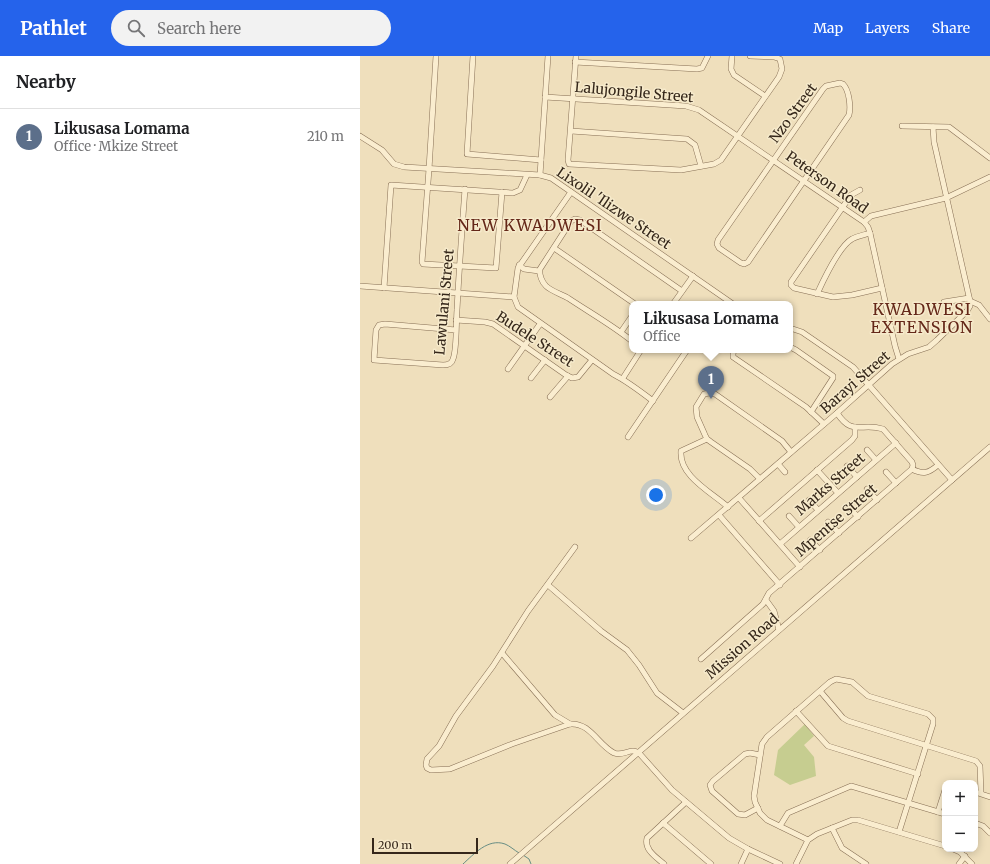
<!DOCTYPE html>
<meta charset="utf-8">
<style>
body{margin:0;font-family:Merriweather,serif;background:#f2f2f2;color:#202124}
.controls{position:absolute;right:12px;bottom:12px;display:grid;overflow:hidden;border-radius:8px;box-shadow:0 2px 10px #0003}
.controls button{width:36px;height:36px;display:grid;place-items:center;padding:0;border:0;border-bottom:1px solid #e0e0e0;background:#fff;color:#202124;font:20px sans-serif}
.scale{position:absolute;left:12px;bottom:10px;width:106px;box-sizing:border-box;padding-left:4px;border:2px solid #35271a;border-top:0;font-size:11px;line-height:14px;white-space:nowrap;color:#35271a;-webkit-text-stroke:3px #f6eacb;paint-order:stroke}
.you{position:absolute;left:296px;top:439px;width:14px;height:14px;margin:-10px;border:3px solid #fff;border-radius:50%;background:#1a73e8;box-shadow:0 0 0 6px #1a73e833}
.badge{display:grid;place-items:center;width:26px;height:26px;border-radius:50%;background:#2563eb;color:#fff;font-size:13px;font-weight:700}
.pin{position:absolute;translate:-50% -33px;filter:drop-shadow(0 1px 2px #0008)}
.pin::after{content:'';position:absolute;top:21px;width:14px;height:12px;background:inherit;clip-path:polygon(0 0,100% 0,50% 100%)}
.popup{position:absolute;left:269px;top:245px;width:164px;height:52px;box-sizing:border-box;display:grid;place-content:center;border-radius:8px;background:#fff;filter:drop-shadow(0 1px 3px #0005);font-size:13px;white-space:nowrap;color:#757577}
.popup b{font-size:15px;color:#202124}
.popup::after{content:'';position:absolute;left:50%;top:100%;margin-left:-8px;border:8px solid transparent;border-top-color:#fff}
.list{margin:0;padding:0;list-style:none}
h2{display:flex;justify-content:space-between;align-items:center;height:52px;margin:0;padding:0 16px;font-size:17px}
h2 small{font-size:13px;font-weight:400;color:#757577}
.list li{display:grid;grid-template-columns:26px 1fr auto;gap:12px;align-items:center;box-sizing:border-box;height:56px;padding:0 16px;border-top:1px solid #e0e0e0}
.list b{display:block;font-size:15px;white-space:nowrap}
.list p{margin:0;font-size:13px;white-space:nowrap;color:#757577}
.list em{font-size:13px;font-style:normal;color:#757577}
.icon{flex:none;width:22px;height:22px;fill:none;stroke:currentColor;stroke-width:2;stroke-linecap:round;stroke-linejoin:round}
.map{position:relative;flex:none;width:630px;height:808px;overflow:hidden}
header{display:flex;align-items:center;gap:24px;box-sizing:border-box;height:56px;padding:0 20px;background:#2563eb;color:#fff}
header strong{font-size:19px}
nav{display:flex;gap:22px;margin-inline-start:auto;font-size:14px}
.search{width:280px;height:36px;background:#f2f2f2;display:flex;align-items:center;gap:10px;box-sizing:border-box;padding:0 14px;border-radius:22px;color:#757577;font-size:15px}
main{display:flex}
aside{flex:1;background:#fff}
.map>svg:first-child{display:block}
.green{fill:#c6cd90}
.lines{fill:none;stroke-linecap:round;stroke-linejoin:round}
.stream{stroke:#678d84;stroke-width:1}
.minor-casing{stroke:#876f55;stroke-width:6}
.minor{stroke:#faedcf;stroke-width:5}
.labels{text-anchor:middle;stroke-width:3;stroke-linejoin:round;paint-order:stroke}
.street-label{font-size:14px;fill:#35271a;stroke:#f6eacb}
.quarter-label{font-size:16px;letter-spacing:1px;fill:#642718;stroke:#f6eacb}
</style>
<header>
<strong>Pathlet</strong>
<div class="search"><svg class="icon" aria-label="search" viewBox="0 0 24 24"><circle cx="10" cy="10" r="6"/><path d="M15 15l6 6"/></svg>Search here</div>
<nav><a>Map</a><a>Layers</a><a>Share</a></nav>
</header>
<main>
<aside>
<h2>Nearby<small></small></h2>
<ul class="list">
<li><span class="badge" style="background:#5c6f8a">1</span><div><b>Likusasa Lomama</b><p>Office · Mkize Street</p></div><em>210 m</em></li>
</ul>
</aside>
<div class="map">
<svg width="630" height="808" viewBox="0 0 630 808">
<rect width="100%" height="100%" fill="#efdfbc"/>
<path class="green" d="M445 668 454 680 444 689 454 701 456 720 430 729 414 719 418 694Z"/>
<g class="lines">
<g class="stream">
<path d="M163 799 169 803 171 808"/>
<path d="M103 808C114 798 128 782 145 788 150 790 154 794 159 797"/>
</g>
<defs>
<g id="minor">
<path d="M76 0 69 113 62 206 63 208 136 212 142 136"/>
<path d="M113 0 107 98 181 104"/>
<path d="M216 0 208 104 209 108 321 114 354 108 361 104 419 21 422 13 420 3 414 1 390 0"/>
<path d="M372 0 371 13 374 19 405 40"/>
<path d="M215 6 337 13 342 12 348 0"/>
<path d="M480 27 483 28C489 34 491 50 489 59L388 206 384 208 381 207 359 192 357 188 358 184 463 33 466 30Z"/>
<path d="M185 41 326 50 339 54 504 166 508 171 510 177 535 290 539 303"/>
<path d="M542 70 589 71 630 102"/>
<path d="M211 75 327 83 335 89 341 110"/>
<path d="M0 80 22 94 34 108 44 111 180 119 191 122 373 248"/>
<path d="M180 119 188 0"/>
<path d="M500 134 491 139 431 226V229L434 232 473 241 492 239 522 232"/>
<path d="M211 136 158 212 154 241 158 251 253 318C267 325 280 335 293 345"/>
<path d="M504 166 511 160 586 142 630 121"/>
<path d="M194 192 275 248"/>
<path d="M159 209 164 213 179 215"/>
<path d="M0 230 154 241"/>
<path d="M24 232 31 129 153 137 160 134 167 119"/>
<path d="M457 238C463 225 479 190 492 183 497 180 504 179 510 177"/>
<path d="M610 245 619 249 630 263"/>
<path d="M584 246 609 242"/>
<path d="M313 248 333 220"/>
<path d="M96 264 125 266 133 268 206 319 212 322 218 321 232 304"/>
<path d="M430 272 442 276 493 311 592 424"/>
<path d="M96 274 25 268 19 269 16 274 14 304 83 309C88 309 92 308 93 303 97 294 96 265 97 254 99 214 102 173 105 133"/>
<path d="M261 276 272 260"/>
<path d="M272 285C252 269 229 256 208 242 201 238 191 235 186 230 182 226 179 219 180 213L211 165 215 163 220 164 322 235"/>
<path d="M430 291 436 294 473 320V322L451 356"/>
<path d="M374 294 373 298V301L446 351 464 368"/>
<path d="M148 313 180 268"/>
<path d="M171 322 185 304"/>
<path d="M263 322 281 294"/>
<path d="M190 341 208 320"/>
<path d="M268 381 327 294"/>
<path d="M347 383 321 395C319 420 351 436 368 451"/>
<path d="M507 394 516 404"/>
<path d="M418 408 425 416"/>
<path d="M487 410 497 421"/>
<path d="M552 413C563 419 569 417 578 409"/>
<path d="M457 414 478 437"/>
<path d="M526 416 536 427"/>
<path d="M400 423 390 413 351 386 347 383 345 379 337 361 336 351 344 338 349 337 355 338 422 385 431 396"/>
<path d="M507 433 517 444"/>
<path d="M379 442 440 511"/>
<path d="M449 444 458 454"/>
<path d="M488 450 498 461"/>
<path d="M359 459 420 529"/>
<path d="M429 460 439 471"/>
<path d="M399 465 492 384 495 380V371"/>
<path d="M468 466 479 477"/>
<path d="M331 482 477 357 532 308 548 298 569 291 577 284 607 255 610 250V245L574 86 573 71"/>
<path d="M450 484 460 494"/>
<path d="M420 488 536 387"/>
<path d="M215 491 168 555 133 610 96 660 79 690 67 703 66 709 67 712 71 714 90 713 152 688 210 668C230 666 238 689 254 697 262 700 266 695 273 695 275 695 277 696 279 697L312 734 369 782 388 793 420 808"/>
<path d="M188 529 241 575 267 594 279 609 297 637 323 657"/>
<path d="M406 544 414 555 419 574"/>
<path d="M142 597 195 659 210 668"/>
<path d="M341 603 403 548 409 537 552 413 553 409 552 406 523 373C501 366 493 381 477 357"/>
<path d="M460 635 483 662 488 665 616 705 620 710 621 737"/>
<path d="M436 655 468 690 558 718"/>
<path d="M615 736 630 741"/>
<path d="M398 752 385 759 378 758 352 735 350 729 353 725 385 698 390 697 400 699"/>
<path d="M578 756 585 734"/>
<path d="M303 767 351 808"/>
<path d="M615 767 623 770 630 777"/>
<path d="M420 770 428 757 491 730 585 758"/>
<path d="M472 772 482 792 506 808"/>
<path d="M448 784 407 764 400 757 395 746 394 740 402 688 407 681 470 626 476 623 492 626 508 640 568 658 573 663V668L539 776"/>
<path d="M593 793 600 796 612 808"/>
<path d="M150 808 630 391"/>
<path d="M304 808C296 801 284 794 287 782L326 746"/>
<path d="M381 808 388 793"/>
<path d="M436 808 448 784 457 778 492 764H498L585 790"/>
<path d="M599 808 605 800"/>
</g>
</defs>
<use href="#minor" class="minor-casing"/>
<use href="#minor" class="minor"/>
</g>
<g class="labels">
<g class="street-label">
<text transform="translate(274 36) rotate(5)" y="5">Lalujongile Street</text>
<text transform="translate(433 57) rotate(-54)" y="5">Nzo Street</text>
<text transform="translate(467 126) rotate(35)" y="5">Peterson Road</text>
<text transform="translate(254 152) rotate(34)" y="5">Lixolil 'Ilizwe Street</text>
<text transform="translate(84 246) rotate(-85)" y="5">Lawulani Street</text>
<text transform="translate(175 283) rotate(33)" y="5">Budele Street</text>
<text transform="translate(495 326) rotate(-41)" y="5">Barayi Street</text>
<text transform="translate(470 428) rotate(-41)" y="5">Marks Street</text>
<text transform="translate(476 464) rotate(-41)" y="5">Mpentse Street</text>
<text transform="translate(382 590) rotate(-41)" y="5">Mission Road</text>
</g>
<g class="quarter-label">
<text x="170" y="175">NEW KWADWESI</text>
<text x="562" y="259">KWADWESI<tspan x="562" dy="18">EXTENSION</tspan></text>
</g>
</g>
</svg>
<div class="controls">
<button>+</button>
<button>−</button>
</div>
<div class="scale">200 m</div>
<div class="you"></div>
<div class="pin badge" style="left:351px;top:343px;background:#5c6f8a">1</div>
<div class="popup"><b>Likusasa Lomama</b>Office</div>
</div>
</main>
